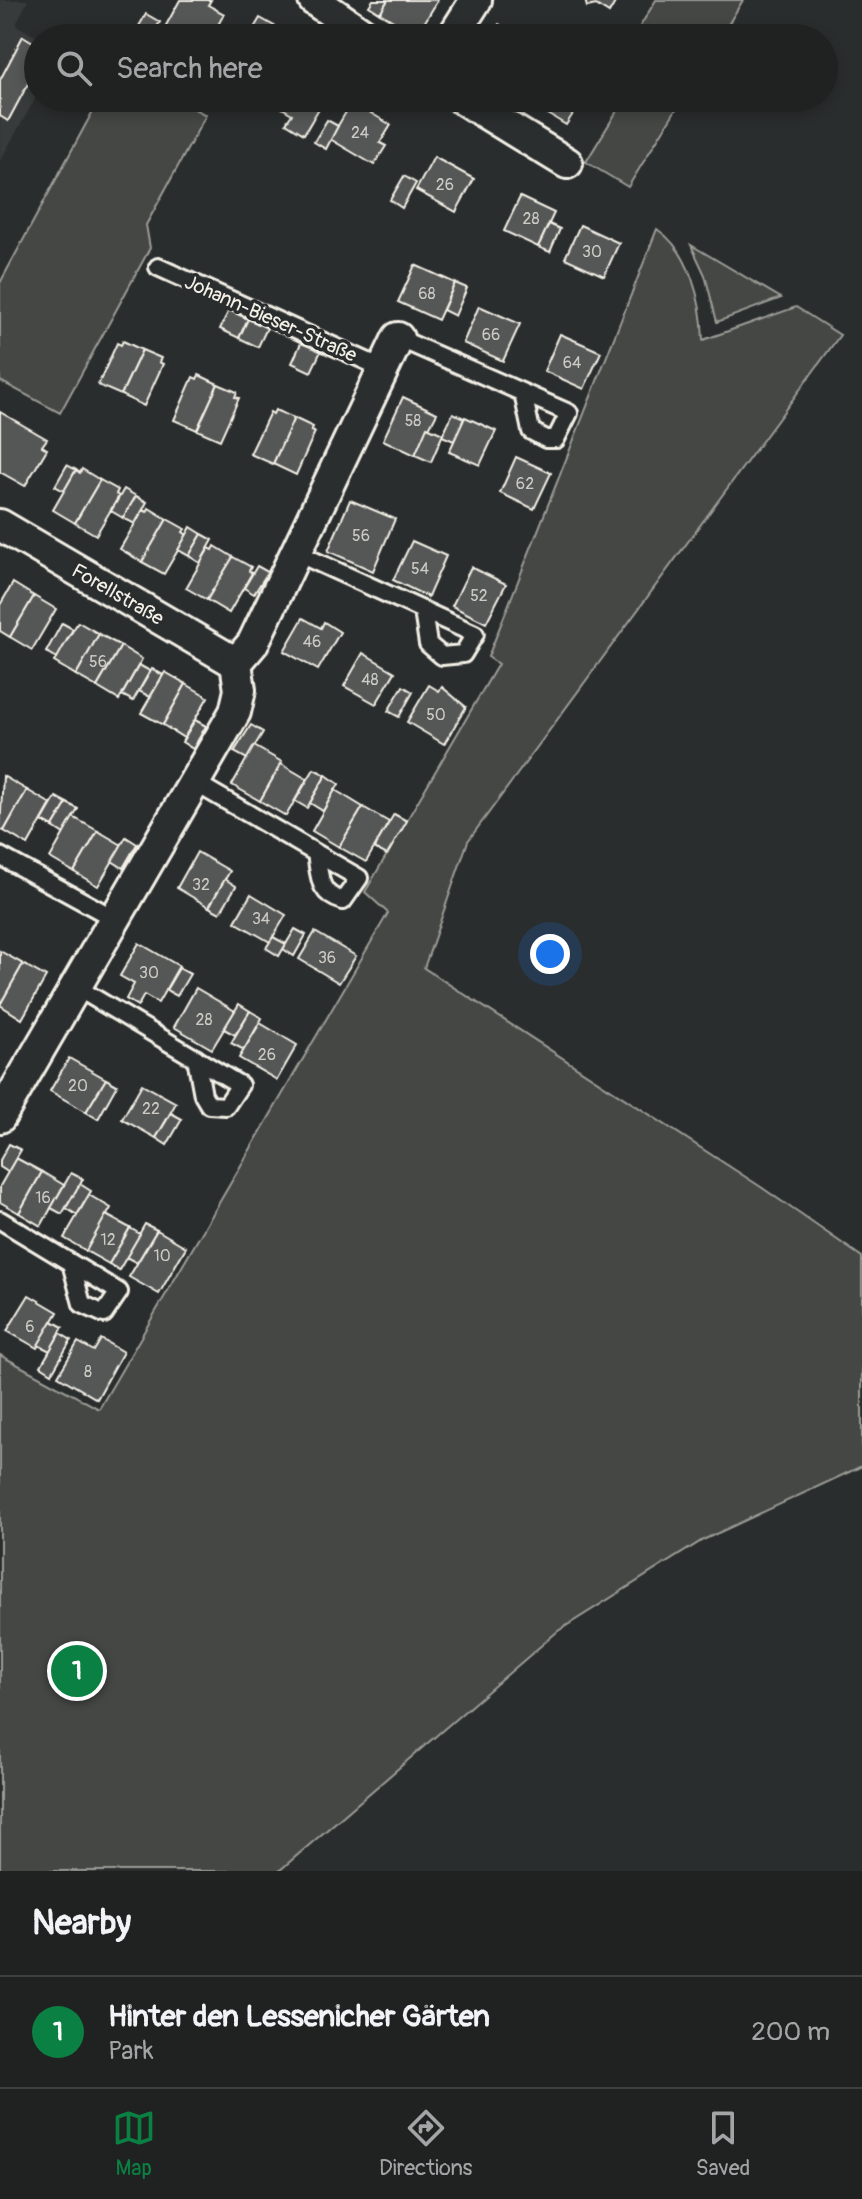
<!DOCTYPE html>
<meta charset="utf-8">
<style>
body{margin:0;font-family:Pangolin,sans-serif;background:#282a2a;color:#f1f3f6}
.you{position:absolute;left:550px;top:954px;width:28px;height:28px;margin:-20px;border:6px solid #fff;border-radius:50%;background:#1a73e8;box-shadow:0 0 0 12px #1a73e833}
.badge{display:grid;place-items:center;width:52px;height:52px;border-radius:50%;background:#0b8043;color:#fff;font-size:26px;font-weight:700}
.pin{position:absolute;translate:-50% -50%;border:4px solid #fff;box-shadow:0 2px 8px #0006}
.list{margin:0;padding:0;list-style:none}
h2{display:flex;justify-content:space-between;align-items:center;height:104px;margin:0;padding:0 32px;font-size:34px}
h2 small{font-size:26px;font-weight:400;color:#a2a4a5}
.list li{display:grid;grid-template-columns:52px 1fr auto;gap:24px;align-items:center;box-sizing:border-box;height:112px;padding:0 32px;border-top:2px solid #3d3f40}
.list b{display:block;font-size:30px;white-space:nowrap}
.list p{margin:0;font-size:26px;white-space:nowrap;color:#a2a4a5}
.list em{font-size:26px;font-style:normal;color:#a2a4a5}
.icon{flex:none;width:44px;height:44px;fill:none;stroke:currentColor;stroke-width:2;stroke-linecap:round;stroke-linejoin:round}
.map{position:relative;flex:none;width:862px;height:1871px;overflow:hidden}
.search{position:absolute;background:#202222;box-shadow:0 4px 12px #0003;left:24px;right:24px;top:24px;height:88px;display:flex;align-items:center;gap:20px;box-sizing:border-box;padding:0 28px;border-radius:44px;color:#a2a4a5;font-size:30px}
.sheet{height:216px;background:#202222}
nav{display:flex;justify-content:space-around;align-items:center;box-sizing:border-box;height:112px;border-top:2px solid #3d3f40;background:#202222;font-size:22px;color:#a2a4a5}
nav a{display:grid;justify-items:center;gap:4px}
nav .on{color:#0b8043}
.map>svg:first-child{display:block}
.built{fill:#373a3a}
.green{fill:#444645;stroke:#9c9c96;stroke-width:2}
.building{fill:#555756;stroke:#f4f1e8;stroke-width:2}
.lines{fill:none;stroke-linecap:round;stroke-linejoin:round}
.lane-casing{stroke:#f4f1e8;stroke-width:22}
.street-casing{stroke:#f4f1e8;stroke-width:36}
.lane{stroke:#2a2d2e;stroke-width:16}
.street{stroke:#2a2d2e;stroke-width:30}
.labels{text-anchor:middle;stroke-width:7;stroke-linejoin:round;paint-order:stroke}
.number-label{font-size:16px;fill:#cccac4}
.street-label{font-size:20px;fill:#f4f1e8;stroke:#2a2d2e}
</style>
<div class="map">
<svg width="862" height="1871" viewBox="0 0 862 1871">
<rect width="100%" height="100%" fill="#2a2d2e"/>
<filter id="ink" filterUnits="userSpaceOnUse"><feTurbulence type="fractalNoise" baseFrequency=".0125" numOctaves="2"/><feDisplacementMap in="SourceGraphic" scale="16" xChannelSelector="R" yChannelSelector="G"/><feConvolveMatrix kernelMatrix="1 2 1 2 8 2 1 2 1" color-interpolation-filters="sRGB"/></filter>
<g filter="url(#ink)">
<path class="built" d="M0 0H28L16 25 39 38 38 94 0 161Z"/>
<g class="green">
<path d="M656 0H743L720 38H652L639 28Z"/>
<path d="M100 98H174L206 115 146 225 150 248 60 413 0 381V283Z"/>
<path d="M625 98H683L628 187 586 162Z"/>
<path d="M657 229C690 251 702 302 703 340L796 307 840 335 468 841 424 968 761 1187 862 1257V1466L703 1540 558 1631 279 1871H0V1355L99 1409 388 913 365 892 498 664 488 657Z"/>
<path d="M691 245 781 298 717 322 705 275Z"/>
</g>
<g class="building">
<path d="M180 0H211L208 5 224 14 211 38H159Z"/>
<path d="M373 0H388L380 13 369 6Z"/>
<path d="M388 0H438L417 35 380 13Z"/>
<path d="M585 0H621L616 1 609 13 596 5 587 7Z"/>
<path d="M146 14 160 22 150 38H132Z"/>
<path d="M260 18 283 31 279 38H248Z"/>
<path d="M499 24 515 34 516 38H490Z"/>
<path d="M23 36 38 45V65L8 121 0 116V80Z"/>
<path d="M265 98H325L304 134 286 123 292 114Z"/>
<path d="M533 98H583L566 125 530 103Z"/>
<path d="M352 102 391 125 380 143 386 146 374 165 330 139Z"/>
<path d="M327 120 338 126 326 149 314 142Z"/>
<path d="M434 157 474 179 456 212 416 190Z"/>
<path d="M404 176 416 183 402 208 390 200Z"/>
<path d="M520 197 554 213 538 247 504 231Z"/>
<path d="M549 224 560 229 550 252 538 247Z"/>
<path d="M580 225 619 243 604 276 565 258Z"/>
<path d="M415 265 455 283 438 320 398 302Z"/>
<path d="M455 283 467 288 455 316 443 310Z"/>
<path d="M479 306 520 324 503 361 463 343Z"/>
<path d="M229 310 248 319 239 338 220 329Z"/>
<path d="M248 319 267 328 258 347 239 338Z"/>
<path d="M560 334 601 352 584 389 544 371Z"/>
<path d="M123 341 142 350 121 395 98 385 117 343 121 345Z"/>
<path d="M301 343 321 351 311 372 292 363Z"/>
<path d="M142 350 161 358 159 362 163 364 144 406 121 395Z"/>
<path d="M199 375 218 384 197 430 174 420 193 377 197 379Z"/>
<path d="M218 384 237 392 235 397 239 398 220 440 197 430Z"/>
<path d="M403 397 437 413 415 455 383 440Z"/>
<path d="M275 410 294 418 273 464 250 454 270 412 273 414Z"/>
<path d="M0 412 47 439 42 446 47 449 25 486 0 472Z"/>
<path d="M453 413 464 418 454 441 442 436Z"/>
<path d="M465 417 496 431 480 465 449 452Z"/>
<path d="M294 418 313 427 311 431 315 432 296 475 273 464Z"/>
<path d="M427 427 443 434 431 462 415 455Z"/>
<path d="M516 457 551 473 534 509 500 493Z"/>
<path d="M67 465 76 470 64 491 55 486Z"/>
<path d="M82 469 100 480 75 523 53 510 76 470 80 473Z"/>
<path d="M100 480 118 490 116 494 119 496 96 535 75 523Z"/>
<path d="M124 489 136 496 123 518 111 511Z"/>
<path d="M136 496 147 502 135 524 123 518Z"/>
<path d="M350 500 395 519 373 571 328 551Z"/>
<path d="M149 508 167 519 142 562 120 549 143 510 147 512Z"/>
<path d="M167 519 185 529 183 532 187 535 164 574 142 562Z"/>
<path d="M191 527 202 534 189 556 178 550Z"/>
<path d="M202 534 213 540 200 563 189 556Z"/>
<path d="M412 541 446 556 428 597 393 580Z"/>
<path d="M215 546 233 557 207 600 186 588 209 548 213 550Z"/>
<path d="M233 557 251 567 249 571 252 573 229 613 207 600Z"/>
<path d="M257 566 268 572 254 594 244 588Z"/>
<path d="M471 567 506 584 486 623 452 606Z"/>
<path d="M13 583 34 596 10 637 0 631V605Z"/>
<path d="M34 596 56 609 32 650 10 637Z"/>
<path d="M303 618 321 628 324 622 340 632 318 670 284 651Z"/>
<path d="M78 622 99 634 76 675 54 662Z"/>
<path d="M62 623 73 629 57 658 46 652Z"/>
<path d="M99 634 121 646 97 687 76 675Z"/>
<path d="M121 646 142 659 119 700 97 687Z"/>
<path d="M363 653 395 672 376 704 344 686Z"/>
<path d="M139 665 150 671 133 701 122 695Z"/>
<path d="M152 669 163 675 150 697 139 691Z"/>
<path d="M165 672 186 684 163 725 141 713Z"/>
<path d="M186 684 208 697 184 738 163 725Z"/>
<path d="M429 685 439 691 442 687 466 707 444 744 407 722Z"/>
<path d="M403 686 413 692 399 717 388 711Z"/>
<path d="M195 720 206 726 193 749 182 742Z"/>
<path d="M251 725 263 732 247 759 234 752Z"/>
<path d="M254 746 282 762 260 801 232 785Z"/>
<path d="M281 764 307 779 286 816 260 801Z"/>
<path d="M314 769 326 775 307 808 295 801Z"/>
<path d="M326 775 339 784 323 811 310 803Z"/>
<path d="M3 776 27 790 4 831 0 829Z"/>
<path d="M27 790 51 804 28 845 4 831Z"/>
<path d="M335 790 363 807 339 847 312 831Z"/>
<path d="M56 797 67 803 53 827 42 821Z"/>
<path d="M67 803 78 809 64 834 53 827Z"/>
<path d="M363 807 389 822 366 862 339 847Z"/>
<path d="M394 814 407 821 387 855 374 848Z"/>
<path d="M73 817 98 831 74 872 50 858Z"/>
<path d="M98 831 122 845 98 886 74 872Z"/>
<path d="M126 837 137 844 123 868 112 861Z"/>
<path d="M197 852 230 871 209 907 177 888Z"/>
<path d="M225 879 236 886 220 913 209 907Z"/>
<path d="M251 894 286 915 270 942 235 922Z"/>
<path d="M295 929 306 935 294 956 283 949Z"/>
<path d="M315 932 356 956 339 983 299 959Z"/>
<path d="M273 937 286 944 279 956 266 948Z"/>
<path d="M139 943 179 966 158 1003 144 995 138 1006 126 999 134 984 120 976Z"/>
<path d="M0 951 23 964 0 1005Z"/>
<path d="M23 964 46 977 22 1019 0 1005Z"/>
<path d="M179 968 190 974 177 996 166 990Z"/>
<path d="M196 988 235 1011 212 1049 174 1027Z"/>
<path d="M239 1004 250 1011 235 1035 224 1029Z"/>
<path d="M250 1011 262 1018 244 1050 231 1043Z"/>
<path d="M260 1023 297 1045 277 1080 239 1058Z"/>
<path d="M69 1058 106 1079 86 1112 50 1091Z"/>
<path d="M106 1079 117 1085 98 1119 86 1112Z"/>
<path d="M142 1084 176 1103 156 1138 122 1119Z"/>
<path d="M171 1113 182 1119 167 1145 156 1138Z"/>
<path d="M9 1144 21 1150 8 1172 0 1167V1160Z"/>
<path d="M16 1158 42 1172 19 1213 0 1202V1186Z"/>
<path d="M42 1172 64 1185 41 1226 19 1213Z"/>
<path d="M71 1173 83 1179 62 1214 51 1208Z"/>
<path d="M80 1184 91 1191 77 1215 66 1208Z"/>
<path d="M89 1195 111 1208 86 1251 64 1238Z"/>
<path d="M106 1215 130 1228 109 1264 86 1251Z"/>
<path d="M145 1224 157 1230 137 1263 126 1257Z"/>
<path d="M130 1228 140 1234 119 1270 109 1264Z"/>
<path d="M157 1230 186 1247 159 1294 129 1277Z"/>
<path d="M29 1295 58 1312 37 1348 7 1331Z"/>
<path d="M52 1321 63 1327 50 1351 38 1345Z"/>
<path d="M60 1333 71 1340 52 1373 41 1366Z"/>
<path d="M101 1339 123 1352 97 1399 58 1376 78 1342 94 1351Z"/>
</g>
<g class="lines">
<defs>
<g id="lane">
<path d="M158 267 384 369"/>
<path d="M398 338 569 413 556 439H546L531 431 523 393"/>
<path d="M297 553 475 634 463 654 442 656 428 644 423 611"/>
<path d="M194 782 359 878 343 901C318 894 320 877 316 853"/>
<path d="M0 856 115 919"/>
<path d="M76 987 240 1085 226 1106 209 1105 203 1095 196 1058"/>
<path d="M0 1220 119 1292 104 1314 82 1304 71 1263"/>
</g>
<g id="street">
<path d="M314 0 369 38"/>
<path d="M452 38 476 0"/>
<path d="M461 98 567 163"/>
<path d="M0 525 236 663"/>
<path d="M0 1117 235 712 240 690 236 663 253 643 398 338"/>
</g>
</defs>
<use href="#lane" class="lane-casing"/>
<use href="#street" class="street-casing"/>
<use href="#lane" class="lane"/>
<use href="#street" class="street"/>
</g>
</g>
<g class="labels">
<g class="number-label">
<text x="360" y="138">24</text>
<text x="445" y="190">26</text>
<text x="531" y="224">28</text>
<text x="592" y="257">30</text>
<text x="427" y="299">68</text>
<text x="491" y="340">66</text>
<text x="572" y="368">64</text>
<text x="413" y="426">58</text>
<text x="525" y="489">62</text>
<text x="361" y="541">56</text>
<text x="420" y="574">54</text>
<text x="479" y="601">52</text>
<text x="312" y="647">46</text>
<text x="98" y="667">56</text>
<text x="370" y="685">48</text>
<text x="436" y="720">50</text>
<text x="201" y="890">32</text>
<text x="261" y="924">34</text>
<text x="327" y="963">36</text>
<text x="149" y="978">30</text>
<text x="204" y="1025">28</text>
<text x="267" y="1060">26</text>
<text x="78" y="1091">20</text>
<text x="151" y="1114">22</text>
<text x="43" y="1203">16</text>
<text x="108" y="1245">12</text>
<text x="162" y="1261">10</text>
<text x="30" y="1332">6</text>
<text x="88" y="1377">8</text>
</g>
<g class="street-label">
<text transform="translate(271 318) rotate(24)" y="7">Johann-Bieser-Straße</text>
<text transform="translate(118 594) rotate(30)" y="7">Forellstraße</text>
</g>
</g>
</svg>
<div class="you"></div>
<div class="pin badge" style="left:77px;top:1671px">1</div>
<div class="search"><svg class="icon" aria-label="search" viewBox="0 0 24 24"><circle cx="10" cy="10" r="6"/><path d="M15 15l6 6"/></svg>Search here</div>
</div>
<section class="sheet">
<h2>Nearby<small></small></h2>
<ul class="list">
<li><span class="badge">1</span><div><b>Hinter den Lessenicher Gärten</b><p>Park</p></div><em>200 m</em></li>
</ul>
</section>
<nav>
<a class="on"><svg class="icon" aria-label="map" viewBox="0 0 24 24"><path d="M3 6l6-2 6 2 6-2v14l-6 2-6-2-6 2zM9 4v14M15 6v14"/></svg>Map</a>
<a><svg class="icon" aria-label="directions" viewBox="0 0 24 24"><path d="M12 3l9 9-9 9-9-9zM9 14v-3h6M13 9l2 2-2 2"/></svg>Directions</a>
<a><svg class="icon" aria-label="saved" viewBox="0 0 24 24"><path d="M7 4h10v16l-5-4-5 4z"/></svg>Saved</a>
</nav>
